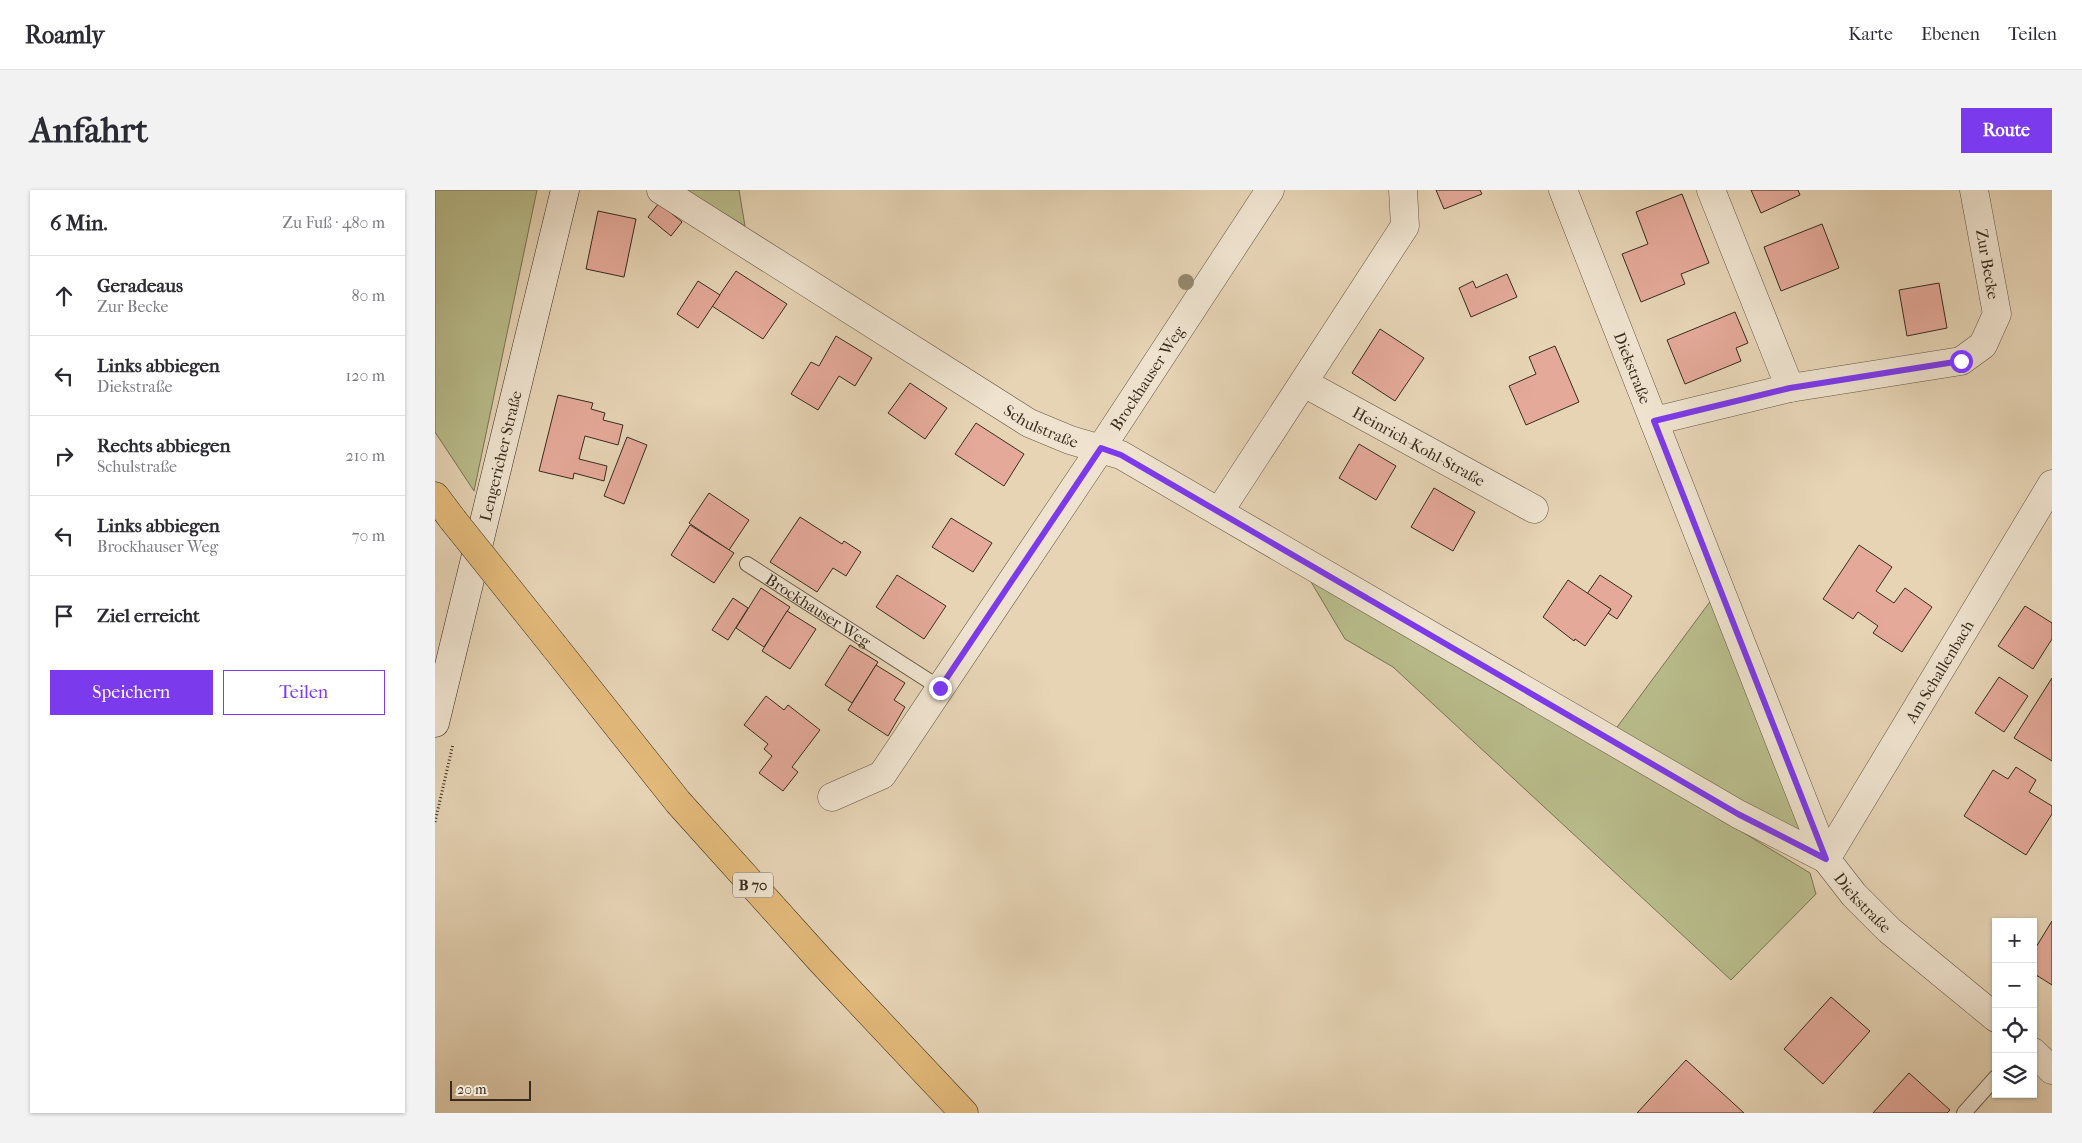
<!DOCTYPE html>
<html lang="de">
<meta charset="utf-8">
<style>
body{margin:0;font-family:"IM FELL French Canon",serif;background:#f2f2f3;color:#2b2b33}
.controls{position:absolute;right:15px;bottom:15px;display:grid;overflow:hidden;border-radius:0px;box-shadow:0 1px 4px #0004}
.controls button{width:45px;height:45px;display:grid;place-items:center;padding:0;border:0;border-bottom:1px solid #e1e1e2;background:#fff;color:#2b2b33;font:25px sans-serif}
.scale{position:absolute;left:15px;bottom:12px;width:81px;box-sizing:border-box;padding-left:5px;border:2px solid #392c1e;border-top:0;font-size:14px;line-height:18px;white-space:nowrap;color:#392c1e;-webkit-text-stroke:4px #efe3cf;paint-order:stroke}
.stop{position:absolute;width:15px;height:15px;margin:-11px;border:4px solid #7c3aed;border-radius:50%;background:#fff}
.stop.end{background:#7c3aed;border-color:#fff;box-shadow:0 1px 5px #0008}
.list{margin:0;padding:0;list-style:none}
h2{display:flex;justify-content:space-between;align-items:center;height:65px;margin:0;padding:0 20px;font-size:21px}
h2 small{font-size:16px;font-weight:400;color:#7c7c81}
.list li{display:grid;grid-template-columns:32px 1fr auto;gap:15px;align-items:center;box-sizing:border-box;height:80px;padding:0 20px;border-top:1px solid #e1e1e2}
.list b{display:block;font-size:19px;white-space:nowrap}
.list p{margin:0;font-size:16px;white-space:nowrap;color:#7c7c81}
.list em{font-size:16px;font-style:normal;color:#7c7c81}
.actions{display:flex;gap:10px;padding:15px 20px}
.actions a{flex:1;padding:11px 0;border:1px solid #7c3aed;border-radius:0px;text-align:center;font-size:18px;color:#7c3aed}
.actions .main{background:#7c3aed;color:#fff}
.icon{flex:none;width:28px;height:28px;fill:none;stroke:currentColor;stroke-width:2;stroke-linecap:round;stroke-linejoin:round}
.map{position:relative;flex:none;width:1617px;height:923px;overflow:hidden;border-radius:0px}
header{display:flex;align-items:center;gap:30px;box-sizing:border-box;height:70px;padding:0 25px;background:#fff;border-bottom:1px solid #e1e1e2}
header strong{font-size:24px}
nav{display:flex;gap:28px;margin-inline-start:auto;font-size:18px}
.intro{display:flex;align-items:center;justify-content:space-between;box-sizing:border-box;height:120px;padding:0 30px}
h1{margin:0;font-size:35px}
.button{padding:12px 22px;border-radius:0px;background:#7c3aed;color:#fff;font-size:18px;font-weight:700}
main{display:flex;gap:30px;padding:0 30px}
aside{flex:1;background:#fff;border-radius:0px;box-shadow:0 1px 4px #0004}
.map>svg:first-child{display:block}
.green{fill:#b9bc8b;stroke:#797454}
.building{fill:#e4a999;stroke:#392c1e}
.lines{fill:none;stroke-linecap:round;stroke-linejoin:round}
.service-casing{stroke:#645644;stroke-width:16}
.minor-casing{stroke:#645644;stroke-width:29}
.secondary-casing{stroke:#392c1e;stroke-width:29}
.primary-casing{stroke:#392c1e;stroke-width:29}
.path{stroke:#392c1e;stroke-width:3;stroke-dasharray:1 2.5;stroke-linecap:butt}
.service{stroke:#efe3cf;stroke-width:14}
.minor{stroke:#efe3cf;stroke-width:28}
.secondary{stroke:#efe3cf;stroke-width:28}
.primary{stroke:#e3ba7a;stroke-width:28}
.primary-bridge-casing{stroke:#392c1e;stroke-width:29;stroke-linecap:butt}
.primary-bridge{stroke:#e3ba7a;stroke-width:28}
.tree{fill:#95886e}
.route{stroke:#7c3aed;stroke-width:6}
.labels{text-anchor:middle;stroke-width:4;stroke-linejoin:round;paint-order:stroke}
.shield{fill:#efe3cf;stroke:#706353;stroke-width:1}
.shield-label{font-size:15px;font-weight:bold;fill:#392c1e}
.street-label{font-size:16px;fill:#392c1e;stroke:#efe3cf}
</style>
<header>
<strong>Roamly</strong>
<nav><a>Karte</a><a>Ebenen</a><a>Teilen</a></nav>
</header>
<div class="intro"><h1>Anfahrt</h1><a class="button">Route</a></div>
<main>
<aside>
<h2>6 Min.<small>Zu Fuß · 480 m</small></h2>
<ul class="list">
<li><svg class="icon" aria-label="ahead" viewBox="0 0 24 24"><path d="M12 20V5M6 11l6-6 6 6"/></svg><div><b>Geradeaus</b><p>Zur Becke</p></div><em>80 m</em></li>
<li><svg class="icon" aria-label="left" viewBox="0 0 24 24"><path d="M17 20v-9H6M10 6l-5 5 5 5"/></svg><div><b>Links abbiegen</b><p>Diekstraße</p></div><em>120 m</em></li>
<li><svg class="icon" aria-label="right" viewBox="0 0 24 24"><path d="M7 20v-9h11M14 6l5 5-5 5"/></svg><div><b>Rechts abbiegen</b><p>Schulstraße</p></div><em>210 m</em></li>
<li><svg class="icon" aria-label="left" viewBox="0 0 24 24"><path d="M17 20v-9H6M10 6l-5 5 5 5"/></svg><div><b>Links abbiegen</b><p>Brockhauser Weg</p></div><em>70 m</em></li>
<li><svg class="icon" aria-label="arrive" viewBox="0 0 24 24"><path d="M6 21V4h12l-3 4 3 4H6"/></svg><div><b>Ziel erreicht</b></div></li>
</ul>
<div class="actions"><a class="main">Speichern</a><a>Teilen</a></div>
</aside>
<div class="map">
<svg width="1617" height="923" viewBox="0 0 1617 923">
<rect width="100%" height="100%" fill="#e6d4b5"/>
<filter id="stains"><feTurbulence type="fractalNoise" baseFrequency=".004" numOctaves="4"/><feColorMatrix values="0 0 0 0 .2 0 0 0 0 .09 0 0 0 0 .02 0 0 0 .5 -.17"/></filter>
<radialGradient id="worn" r=".72"><stop offset=".6" stop-color="#630" stop-opacity="0"/><stop offset="1" stop-color="#630" stop-opacity=".3"/></radialGradient>
<g class="green">
<path d="M0 0H102L39 301 0 242Z"/>
<path d="M249 0H304L310 36Z"/>
<path d="M866 375 1375 683 1381 704 1296 790 958 477 910 449Z"/>
<path d="M1277 409 1375 650 1180 540Z"/>
</g>
<g class="building">
<path d="M1001 0H1045L1047 4 1009 19Z"/>
<path d="M1316 0H1363L1365 5 1326 23Z"/>
<path d="M1247 4 1274 73 1246 84 1250 94 1206 112 1187 64 1213 54 1201 22Z"/>
<path d="M224 13 247 32 236 46 213 27Z"/>
<path d="M163 21 201 29 189 87 151 79Z"/>
<path d="M1387 34 1404 78 1346 101 1329 57Z"/>
<path d="M301 81 352 114 328 149 277 116Z"/>
<path d="M1072 84 1082 107 1036 127 1024 98 1038 91 1041 98Z"/>
<path d="M263 91 285 105 263 138 242 124Z"/>
<path d="M1504 93 1512 138 1472 146 1464 100Z"/>
<path d="M1300 122 1313 153 1301 158 1306 171 1250 194 1232 150Z"/>
<path d="M945 139 989 168 960 211 917 183Z"/>
<path d="M401 146 437 168 420 196 404 186 383 220 356 204 376 172 384 176Z"/>
<path d="M1120 156 1144 212 1091 235 1074 196 1101 184 1094 167Z"/>
<path d="M475 193 512 218 490 249 453 223Z"/>
<path d="M123 205 158 213 156 219 170 223 168 230 188 235 183 255 150 246 144 269 172 276 169 291 139 283 138 289 104 281Z"/>
<path d="M541 233 589 264 569 296 520 264Z"/>
<path d="M192 247 212 255 189 314 169 306Z"/>
<path d="M924 254 961 276 941 310 904 288Z"/>
<path d="M999 298 1040 322 1018 361 976 337Z"/>
<path d="M274 303 314 330 294 360 254 333Z"/>
<path d="M365 327 407 354 409 351 426 362 411 386 398 378 382 402 335 372Z"/>
<path d="M516 328 557 353 538 382 497 357Z"/>
<path d="M255 335 299 363 279 393 236 365Z"/>
<path d="M1424 355 1457 377 1441 401 1459 413 1470 398 1497 417 1467 462 1438 443 1443 436 1423 422 1418 429 1388 409Z"/>
<path d="M462 385 511 416 489 449 441 417Z"/>
<path d="M1165 385 1197 406 1182 429 1173 423 1176 419 1152 404Z"/>
<path d="M1133 390 1176 419 1150 456 1140 449 1139 451 1108 427Z"/>
<path d="M326 398 355 417 329 457 301 438Z"/>
<path d="M298 408 313 418 293 450 277 440Z"/>
<path d="M1590 416 1617 433V449L1598 479 1563 456Z"/>
<path d="M352 421 381 439 355 479 327 461Z"/>
<path d="M415 455 443 472 417 513 390 495Z"/>
<path d="M441 475 470 493 459 510 470 517 453 546 413 520Z"/>
<path d="M1564 487 1593 506 1569 542 1540 523Z"/>
<path d="M1617 488V571L1579 548Z"/>
<path d="M331 506 349 520 353 515 385 540 357 577 363 582 348 601 324 583 337 566 329 559 333 554 309 535Z"/>
<path d="M1581 577 1601 590 1594 602 1617 616V624L1591 665 1529 626 1558 580 1573 589Z"/>
<path d="M1617 731V795L1598 783V762Z"/>
<path d="M1396 807 1435 841 1388 894 1349 859Z"/>
<path d="M1251 870 1309 923H1202Z"/>
<path d="M1474 883 1515 920 1512 923H1438Z"/>
</g>
<g class="lines">
<defs>
<g id="service">
<path id="s1" d="M312 374 505 498"/>
<path d="M1529 923 1561 887"/>
</g>
<g id="minor">
<path id="s2" d="M226 0 594 233 635 250 686 265 1303 624 1391 669 1617 294"/>
<path id="s3" d="M1128 0 1391 669 1419 705 1454 740 1561 828"/>
<path d="M1276 0 1355 198"/>
<path id="s4" d="M869 193 1099 319"/>
<path d="M1219 231 1355 198 1526 171 1548 155 1562 124 1539 0"/>
<path d="M784 322 970 36 968 0"/>
<path id="s5" d="M397 607 447 585 666 258 835 0"/>
<path d="M1598 862 1617 880"/>
</g>
<g id="secondary">
<path id="s6" d="M0 533 130 0"/>
</g>
<g id="primary">
<path d="M0 306 18 330"/>
<path d="M119 456 243 612 387 772 529 923"/>
</g>
</defs>
<use href="#service" class="service-casing"/>
<use href="#minor" class="minor-casing"/>
<use href="#secondary" class="secondary-casing"/>
<use href="#primary" class="primary-casing"/>
<path class="path" d="M0 632 18 554"/>
<use href="#service" class="service"/>
<use href="#minor" class="minor"/>
<use href="#secondary" class="secondary"/>
<use href="#primary" class="primary"/>
<defs>
<path id="primary-bridge" d="M18 330 119 456"/>
</defs>
<use href="#primary-bridge" class="primary-bridge-casing"/>
<use href="#primary-bridge" class="primary-bridge"/>
</g>
<circle class="tree" cx="751" cy="92" r="8"/>
<g class="lines">
<path class="route" d="M505 498 666 258 686 265 1303 624 1391 669 1219 231 1355 198 1526 171"/>
</g>
<g class="labels">
<rect class="shield" x="298" y="682.5" width="40" height="25" rx="4"/>
<g class="shield-label">
<text x="318" y="700">B 70</text>
</g>
<g class="street-label">
<text transform="translate(1553 74) rotate(80)" y="6">Zur Becke</text>
<text dy="6" stroke="none"><textPath href="#s3" startOffset="191">Diekstraße</textPath></text>
<text dy="6" stroke="none"><textPath href="#s5" startOffset="532">Brockhauser Weg</textPath></text>
<text dy="6" stroke="none"><textPath href="#s2" startOffset="448">Schulstraße</textPath></text>
<text dy="6" stroke="none"><textPath href="#s4" startOffset="131">Heinrich-Kohl-Straße</textPath></text>
<text dy="6" stroke="none"><textPath href="#s6" startOffset="275">Lengericher Straße</textPath></text>
<text dy="6" stroke="none"><textPath href="#s1" startOffset="85">Brockhauser Weg</textPath></text>
<text dy="6" stroke="none"><textPath href="#s2" startOffset="1565">Am Schallenbach</textPath></text>
<text dy="6" stroke="none"><textPath href="#s3" startOffset="776">Diekstraße</textPath></text>
</g>
</g>
<rect width="100%" height="100%" filter="url(#stains)"/>
<rect width="100%" height="100%" fill="url(#worn)"/>
</svg>
<div class="controls">
<button>+</button>
<button>−</button>
<button><svg class="icon" aria-label="locate" viewBox="0 0 24 24"><circle cx="12" cy="12" r="6"/><path d="M12 2v4M12 18v4M2 12h4M18 12h4"/></svg></button>
<button><svg class="icon" aria-label="layers" viewBox="0 0 24 24"><path d="M12 4l9 5-9 5-9-5zM3 14l9 5 9-5"/></svg></button>
</div>
<div class="scale">20 m</div>
<div class="stop" style="left:1526px;top:171px"></div>
<div class="stop end" style="left:505px;top:498px"></div>
</div>
</main>
